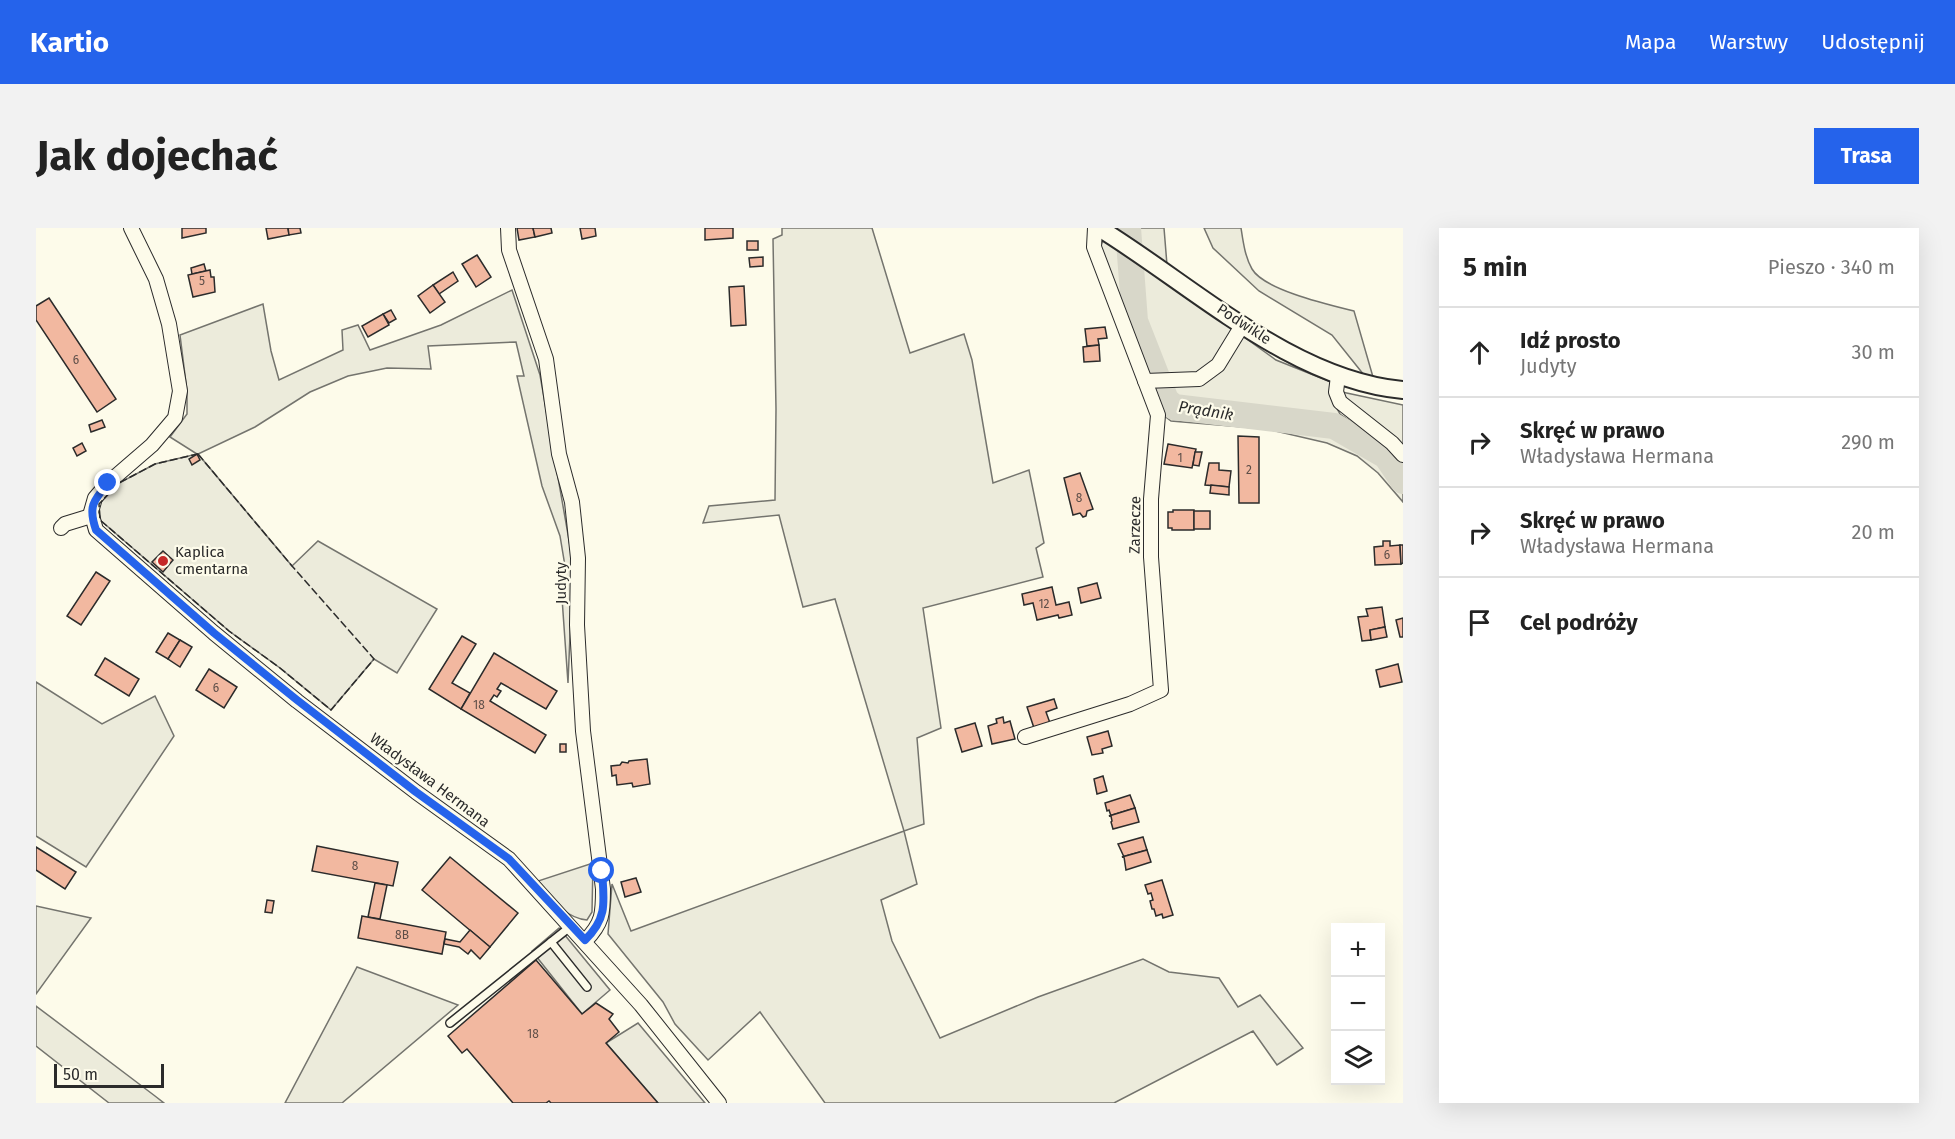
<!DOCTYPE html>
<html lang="pl">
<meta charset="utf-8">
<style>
body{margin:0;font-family:"Fira Sans",sans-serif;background:#f2f2f2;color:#222}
.controls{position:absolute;right:18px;bottom:18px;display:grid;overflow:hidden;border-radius:0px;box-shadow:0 6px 24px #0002}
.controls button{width:54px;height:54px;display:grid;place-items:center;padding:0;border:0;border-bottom:2px solid #e0e0e0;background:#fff;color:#222;font:30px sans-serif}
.scale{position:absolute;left:18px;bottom:15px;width:110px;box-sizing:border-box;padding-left:6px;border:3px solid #2b2b2b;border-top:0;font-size:16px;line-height:21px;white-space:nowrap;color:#2b2b2b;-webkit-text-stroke:4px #fdfbea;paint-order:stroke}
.stop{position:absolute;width:18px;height:18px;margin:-14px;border:4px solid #2563eb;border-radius:50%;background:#fff}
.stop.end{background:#2563eb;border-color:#fff;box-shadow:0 2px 6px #0008}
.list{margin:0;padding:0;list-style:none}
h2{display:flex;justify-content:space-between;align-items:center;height:78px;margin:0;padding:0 24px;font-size:26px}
h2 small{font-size:20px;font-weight:400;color:#767676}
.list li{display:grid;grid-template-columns:39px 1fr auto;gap:18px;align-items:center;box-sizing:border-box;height:90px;padding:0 24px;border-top:2px solid #e0e0e0}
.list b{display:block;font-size:22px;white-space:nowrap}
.list p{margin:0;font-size:20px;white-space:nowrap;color:#767676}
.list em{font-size:20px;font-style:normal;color:#767676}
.icon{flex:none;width:33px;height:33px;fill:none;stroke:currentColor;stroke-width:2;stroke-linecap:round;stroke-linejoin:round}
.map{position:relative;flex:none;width:1367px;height:875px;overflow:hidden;border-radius:0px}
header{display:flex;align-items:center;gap:36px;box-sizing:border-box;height:84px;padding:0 30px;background:#2563eb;color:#fff}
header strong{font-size:28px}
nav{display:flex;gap:33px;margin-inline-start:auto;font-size:21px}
.intro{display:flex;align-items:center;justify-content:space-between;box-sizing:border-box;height:144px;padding:0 36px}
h1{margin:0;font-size:42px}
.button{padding:15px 27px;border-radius:0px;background:#2563eb;color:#fff;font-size:21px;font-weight:700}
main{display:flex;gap:36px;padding:0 36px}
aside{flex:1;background:#fff;border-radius:0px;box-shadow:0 6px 24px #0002}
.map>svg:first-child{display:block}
.green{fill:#ecebdb;stroke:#74746e;stroke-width:1.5}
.parking{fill:#eceadb;stroke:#74746e;stroke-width:1.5}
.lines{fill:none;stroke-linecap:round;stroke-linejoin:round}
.river{stroke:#d8d7c9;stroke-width:26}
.building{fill:#f2b8a0;stroke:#2b2b2b;stroke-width:1.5}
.service-casing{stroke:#2b2b2b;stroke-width:10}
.minor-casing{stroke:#2b2b2b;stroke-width:16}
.tertiary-casing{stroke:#2b2b2b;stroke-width:20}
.service{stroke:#fdfbea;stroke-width:7}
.minor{stroke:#fdfbea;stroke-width:14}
.tertiary{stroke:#fdfbea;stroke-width:16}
.fence{stroke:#2b2b2b;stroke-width:1.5;stroke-dasharray:8 3;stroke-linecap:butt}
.route{stroke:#2563eb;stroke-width:8}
.poi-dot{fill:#c62828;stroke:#fdfbea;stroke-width:2}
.labels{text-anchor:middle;stroke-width:4.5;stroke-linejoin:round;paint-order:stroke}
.number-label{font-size:12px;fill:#5d4e48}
.street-label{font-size:15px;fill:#2b2b2b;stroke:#fdfbea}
.poi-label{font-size:15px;fill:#2b2b2b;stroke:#fdfbea;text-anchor:start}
.water-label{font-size:16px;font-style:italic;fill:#2b2b2b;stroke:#fdfbea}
</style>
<header>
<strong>Kartio</strong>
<nav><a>Mapa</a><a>Warstwy</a><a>Udostępnij</a></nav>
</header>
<div class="intro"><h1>Jak dojechać</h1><a class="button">Trasa</a></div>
<main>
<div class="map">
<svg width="1367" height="875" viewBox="0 0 1367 875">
<rect width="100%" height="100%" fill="#fdfbea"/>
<g class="green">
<path d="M746 0H836L874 125 928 106 936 132 957 255 993 242 1008 315 1000 320 1007 349 887 380 905 500 881 510 888 596 868 603 881 656 845 672 856 713 904 810 1002 769 1107 731 1133 744 1183 750 1202 779 1224 767 1267 820 1241 837 1217 803 1078 875H789L724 784 672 832 639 796 627 774 572 706 576 656 595 703 868 603 799 371 767 379 743 287 667 295 673 278 739 272 740 181 737 11 746 7Z"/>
<path d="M1080 0H1128L1131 37Z"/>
<path d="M1168 0H1205C1207 13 1209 29 1216 41 1228 62 1294 77 1318 83L1337 149 1328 147 1296 107 1223 63 1177 20Z"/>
<path d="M1067 12 1115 42 1240 132 1295 154 1299 177 1304 186 1331 205 1367 238V274L1342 245 1321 228 1291 215 1231 201 1135 193 1126 186 1064 20Z"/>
<path d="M476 62 504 147 537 335 532 455 526 370 529 338 524 308 506 258 481 148H488L480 114 392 118 395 141 351 140 312 148 274 164 219 199 162 226 256 338 282 313 401 381 361 445 338 431 295 482 244 440 193 403 64 292 63 276 83 255 119 236 161 226 134 209 151 186V163L144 107 227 76 235 123 243 152 307 122 306 102 322 97 334 122 405 97Z"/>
<path d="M1306 164 1367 177V219L1312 176Z"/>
<path d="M0 454 66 496 119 468 138 508 50 639 0 608Z"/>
<path d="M557 635 556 684 551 692C528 690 516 670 502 653Z"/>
<path d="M0 678 55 690 0 766Z"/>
<path d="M321 739 422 777 306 875H249Z"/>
<path d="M0 778 119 868 128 875H73L0 818Z"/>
</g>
<g class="parking">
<path d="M523 700 574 762 546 786 496 723Z"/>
<path d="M602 795 669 875H622L570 815Z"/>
</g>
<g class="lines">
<path class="river" d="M1092 0 1099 93 1130 172 1138 179 1298 198 1350 228 1367 253"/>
</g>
<g class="building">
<path d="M146 0H170V5L146 10Z"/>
<path d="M230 0H252L253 7 232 11Z"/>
<path d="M252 0H264L265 5 253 7Z"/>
<path d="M481 0H497L499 9 483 12Z"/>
<path d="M497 0H515L516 5 499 9Z"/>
<path d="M544 0H559L560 8 546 11Z"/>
<path d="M669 0H697V10L669 12Z"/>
<rect x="711" y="13" width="11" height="9"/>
<path d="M441 27 455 49 440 59 426 36Z"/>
<path d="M727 29V38L714 39 713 30Z"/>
<path d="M168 36 170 43 156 46 155 40Z"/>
<path d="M174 42 175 49H178L179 64 157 69 152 47Z"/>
<path d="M417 44 422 53 403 66 397 57Z"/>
<path d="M397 57 409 74 394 85 382 68Z"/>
<path d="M708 58 710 97 695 98 693 59Z"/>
<path d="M13 70 80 171 61 184 0 92V78Z"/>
<path d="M355 82 360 91 353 95 347 86Z"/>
<path d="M347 86 353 97 332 109 326 98Z"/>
<path d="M1069 99 1071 110 1062 111 1063 117 1051 118 1049 101Z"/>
<path d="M1063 117 1064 133 1048 134 1047 119Z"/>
<path d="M66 192 69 199 55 204 53 197Z"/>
<path d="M1202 208 1223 209V275H1203Z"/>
<path d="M46 215 50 223 41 228 37 220Z"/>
<path d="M1132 216 1160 221 1156 240 1128 236Z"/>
<path d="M1159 224H1166L1163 238 1157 237Z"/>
<path d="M161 226 164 232 156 237 153 231Z"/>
<path d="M1173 235H1183V242L1195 243 1193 259 1169 257Z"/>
<path d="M1044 245 1057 281 1051 283 1050 288 1047 289 1044 285 1037 287 1028 250Z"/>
<path d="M1175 257 1193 259V267L1174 265Z"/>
<path d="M1137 282H1158V302H1136V300H1132V284H1137Z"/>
<rect x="1158" y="283" width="16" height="18"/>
<path d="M1347 313H1354V318L1364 317 1365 336 1339 337 1338 319 1347 318Z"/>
<path d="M1364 317H1367V335L1365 336Z"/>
<path d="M127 323 137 332 127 344 116 334Z"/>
<path d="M60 344 74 353 45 397 31 388Z"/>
<path d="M1061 355 1065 370 1045 375 1042 360Z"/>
<path d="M1016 359 1020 377 1033 374 1036 387 1023 390 1022 387 1001 392 997 375 988 377 986 366Z"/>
<path d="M1346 379 1349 399 1334 402 1335 412 1326 413 1322 389 1332 388 1330 381Z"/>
<path d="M1367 390V409H1364L1360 392Z"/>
<path d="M1349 399 1351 409 1335 412 1334 402Z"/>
<path d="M132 405 144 412 132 431 120 424Z"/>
<path d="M426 408 440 416 416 455 434 465 425 481 393 461Z"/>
<path d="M144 412 156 419 144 439 132 431Z"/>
<path d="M458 425 521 463 510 481 465 455 461 461 465 463 461 469 458 467 454 473 510 507 499 525 425 481Z"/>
<path d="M69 430 103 451 93 468 59 447Z"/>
<path d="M1362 436 1366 454 1344 459 1340 442Z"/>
<path d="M173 441 201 459 188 480 160 462Z"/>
<path d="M1018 471 1021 480 1010 484 1014 495 998 500 991 479Z"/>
<path d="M967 489 968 495 974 493 979 511 956 516 952 498 961 495 960 491Z"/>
<path d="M939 495 946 518 926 524 919 501Z"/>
<path d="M1072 503 1076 518 1066 521 1067 525 1056 527 1051 509Z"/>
<rect x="524" y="516" width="6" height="8"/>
<path d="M611 531 614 556 597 559 596 555 581 557 580 547 576 548 575 538 584 537 586 534 592 535 593 533Z"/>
<path d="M1067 548 1071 563 1061 566 1058 551Z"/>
<path d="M1094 567 1099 580 1073 588H1075L1073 582 1071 583 1069 575Z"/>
<path d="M1099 580 1103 594 1077 601 1075 594 1076 593 1075 588H1073Z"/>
<path d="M1107 609 1111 622 1086 629H1088L1082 616Z"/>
<path d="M281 618 362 634 357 658 276 643Z"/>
<path d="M0 619 40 644 29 661 0 642Z"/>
<path d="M1111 622 1115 634 1090 642 1088 629H1086Z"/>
<path d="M414 629 482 685 454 719 386 662Z"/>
<path d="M600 650 605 664 589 669 585 654Z"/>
<path d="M1126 652 1137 687 1127 690 1126 686 1120 688 1118 681H1116L1114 673 1117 672 1115 665 1112 666 1109 657Z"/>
<path d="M339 655 351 657 344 691 332 689Z"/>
<path d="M231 672 238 673 236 685 229 684Z"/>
<path d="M326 688 410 704 406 726 322 710Z"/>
<path d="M434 702 454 719 444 731 435 722 432 726 423 719 408 716 409 711 424 714Z"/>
<path d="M500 732 546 786 560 775 577 786 573 791 583 804 570 815 622 875H515L513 873 510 875H477L431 821 426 825 412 808Z"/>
</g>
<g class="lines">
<defs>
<g id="service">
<path d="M515 714 551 759"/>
<path d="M414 795 535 698"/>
</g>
<g id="minor">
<path d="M95 0 120 51 133 96 144 163 139 190 116 217 72 255 59 270 55 284 60 302 178 405 261 473 380 564 473 631 605 777 683 875"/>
<path d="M472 0 473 22 510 131 523 226 536 274 542 330 541 397 547 503 567 661C567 685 567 695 549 713"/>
<path d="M1302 148 1300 164 1304 174 1356 215 1367 227"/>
<path d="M1109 153 1163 151 1182 137 1207 96"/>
<path d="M25 300 29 296 55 288"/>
<path d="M989 509 1094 476 1125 462 1115 329V271L1122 187 1058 19 1059 0"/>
</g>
<path id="tertiary" d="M1063 0C1156 57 1256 152 1367 162"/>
</defs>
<use href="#service" class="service-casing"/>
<use href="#minor" class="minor-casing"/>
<use href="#tertiary" class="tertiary-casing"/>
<use href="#service" class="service"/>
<use href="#minor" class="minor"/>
<use href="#tertiary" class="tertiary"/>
<path class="fence" d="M162 226 256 338 338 431 295 482 244 440 193 403 64 292 63 276 83 255 119 236Z"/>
</g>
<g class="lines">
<path class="route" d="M72 255C57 273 52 279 60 302L178 405 261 472 380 564 473 631 549 712C572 690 568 673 566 643"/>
</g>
<circle class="poi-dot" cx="127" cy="333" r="6"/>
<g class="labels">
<g class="number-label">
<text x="166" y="57">5</text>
<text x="40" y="136">6</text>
<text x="1144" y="234">1</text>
<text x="1213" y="246">2</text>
<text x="1043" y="274">8</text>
<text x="1351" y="331">6</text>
<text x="1008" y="380">12</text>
<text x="180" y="464">6</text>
<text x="443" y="481">18</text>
<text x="319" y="642">8</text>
<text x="366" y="711">8B</text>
<text x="497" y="810">18</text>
</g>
<g class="street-label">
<text transform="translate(1208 96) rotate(33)" y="5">Podwikle</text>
<text transform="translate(1099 297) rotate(-89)" y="5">Zarzecze</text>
<text transform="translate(525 355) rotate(-90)" y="5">Judyty</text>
<text transform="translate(394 552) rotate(37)" y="5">Władysława Hermana</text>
</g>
<g class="poi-label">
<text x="139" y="329">Kaplica<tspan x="139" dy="17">cmentarna</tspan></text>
</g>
<g class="water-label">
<text transform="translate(1170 182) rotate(9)" y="6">Prądnik</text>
</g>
</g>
</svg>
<div class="controls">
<button>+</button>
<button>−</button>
<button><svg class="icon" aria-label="layers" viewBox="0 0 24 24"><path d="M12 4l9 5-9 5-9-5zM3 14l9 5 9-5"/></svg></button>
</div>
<div class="scale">50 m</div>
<div class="stop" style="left:566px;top:643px"></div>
<div class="stop end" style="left:72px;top:255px"></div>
</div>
<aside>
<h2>5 min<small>Pieszo · 340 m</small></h2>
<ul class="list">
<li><svg class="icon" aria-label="ahead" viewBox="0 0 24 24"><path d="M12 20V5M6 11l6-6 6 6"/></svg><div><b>Idź prosto</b><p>Judyty</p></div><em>30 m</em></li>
<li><svg class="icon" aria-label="right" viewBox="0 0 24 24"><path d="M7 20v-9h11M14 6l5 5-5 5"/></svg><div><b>Skręć w prawo</b><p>Władysława Hermana</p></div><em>290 m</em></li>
<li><svg class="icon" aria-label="right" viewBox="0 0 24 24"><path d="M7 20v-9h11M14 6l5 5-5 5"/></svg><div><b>Skręć w prawo</b><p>Władysława Hermana</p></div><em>20 m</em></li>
<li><svg class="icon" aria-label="arrive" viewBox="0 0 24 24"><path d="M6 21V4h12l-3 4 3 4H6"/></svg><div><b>Cel podróży</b></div></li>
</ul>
</aside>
</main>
